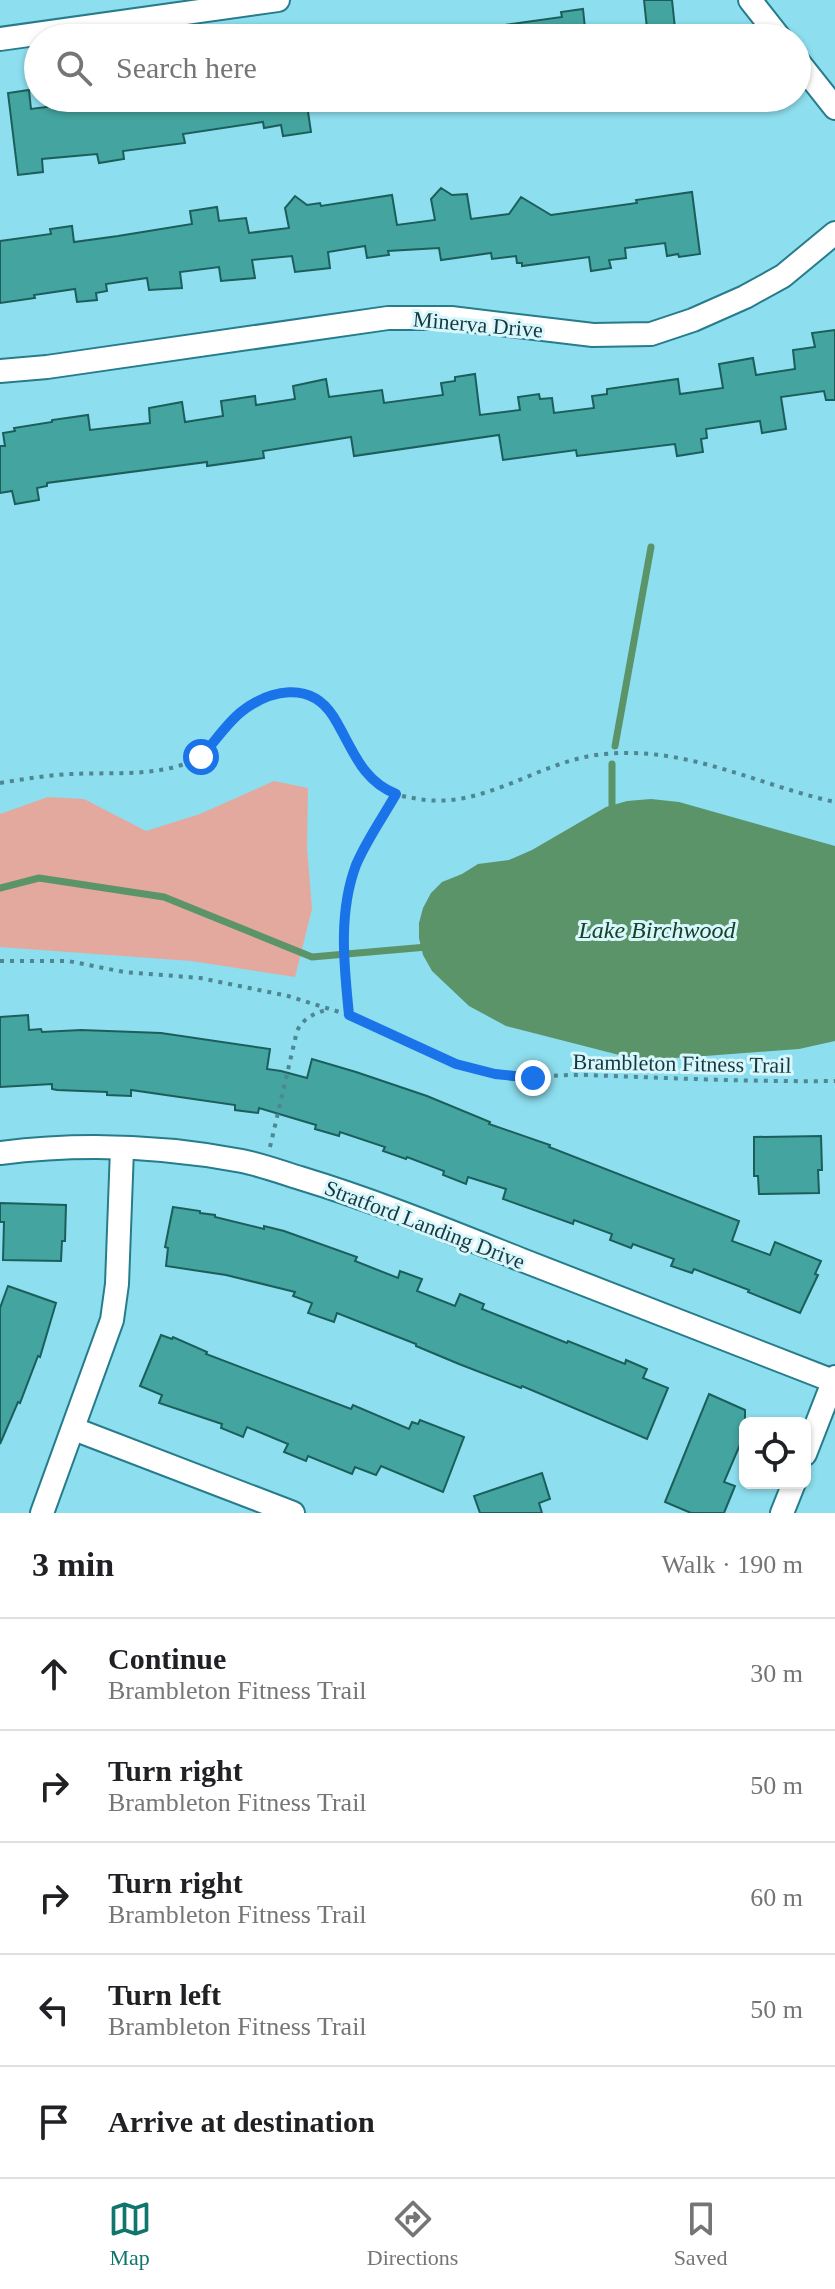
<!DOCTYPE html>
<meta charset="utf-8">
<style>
body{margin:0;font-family:"Times New Roman",serif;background:#f6f6f6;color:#202124}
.controls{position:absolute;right:24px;bottom:24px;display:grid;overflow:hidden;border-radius:12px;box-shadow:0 2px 6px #0004}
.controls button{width:72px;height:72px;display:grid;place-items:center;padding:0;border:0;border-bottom:2px solid #e0e0e0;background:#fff;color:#202124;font:40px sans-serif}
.stop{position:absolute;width:24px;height:24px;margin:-18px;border:6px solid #1a73e8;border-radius:50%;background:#fff}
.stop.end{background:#1a73e8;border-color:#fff;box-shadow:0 2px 8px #0008}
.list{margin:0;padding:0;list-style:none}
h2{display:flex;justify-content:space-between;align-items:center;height:104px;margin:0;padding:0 32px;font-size:34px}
h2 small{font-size:26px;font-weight:400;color:#757577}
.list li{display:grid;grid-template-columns:52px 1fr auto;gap:24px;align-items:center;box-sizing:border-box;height:112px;padding:0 32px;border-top:2px solid #e0e0e0}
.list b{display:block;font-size:30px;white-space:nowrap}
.list p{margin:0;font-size:26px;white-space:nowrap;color:#757577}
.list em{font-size:26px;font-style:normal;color:#757577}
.icon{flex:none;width:44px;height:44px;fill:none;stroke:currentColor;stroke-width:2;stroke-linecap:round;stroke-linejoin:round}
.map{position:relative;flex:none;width:835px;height:1513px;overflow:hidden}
.search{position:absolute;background:#fff;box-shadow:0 2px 6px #0004;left:24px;right:24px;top:24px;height:88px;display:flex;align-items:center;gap:20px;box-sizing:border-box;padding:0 28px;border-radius:44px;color:#757577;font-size:30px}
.sheet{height:664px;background:#fff}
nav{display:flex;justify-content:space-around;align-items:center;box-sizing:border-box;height:112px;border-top:2px solid #e0e0e0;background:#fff;font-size:22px;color:#757577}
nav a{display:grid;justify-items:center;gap:4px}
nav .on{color:#0f766e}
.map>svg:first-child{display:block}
.green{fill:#e3a99e}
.water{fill:#5a9468}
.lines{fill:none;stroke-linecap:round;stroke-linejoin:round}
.stream{stroke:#5a9468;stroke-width:7}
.building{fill:#44a4a0;stroke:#1b5e5b;stroke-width:2}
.minor-casing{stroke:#267c8a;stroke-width:26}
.path{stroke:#4e8691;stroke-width:4;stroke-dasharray:4 6;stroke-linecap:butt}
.minor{stroke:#fff;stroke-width:22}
.route{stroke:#1a73e8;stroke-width:10}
.labels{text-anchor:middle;stroke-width:6;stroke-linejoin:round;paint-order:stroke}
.street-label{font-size:22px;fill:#15383e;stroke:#d8f7fd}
.water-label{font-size:24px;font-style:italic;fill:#164224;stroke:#d8f7fd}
</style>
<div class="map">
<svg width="835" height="1513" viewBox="0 0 835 1513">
<rect width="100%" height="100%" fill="#8ddeee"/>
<path class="green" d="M274 781 308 788 307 848 312 909 295 977 191 961 0 947V814L48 797 84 799 146 831 200 814Z"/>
<path class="water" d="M651 799 679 802 835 846V1041L799 1049 692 1057 655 1059 627 1057 506 1026 469 1006 432 971 423 955 419 938V923L423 908 431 893 442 882 462 874 478 864 509 860 532 850 606 807 627 801Z"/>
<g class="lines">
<g class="stream">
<path d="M615 746 651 547"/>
<path d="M612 814V764"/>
<path d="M0 888 39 878 164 897 312 957 427 947"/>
</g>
</g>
<g class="building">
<path d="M644 0H672L676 38H648Z"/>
<path d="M583 9 586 38H498L497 26 562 17 561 12Z"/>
<path d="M29 90 31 109 70 104 92 100V98H306L311 132 283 136 281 125 264 128 263 122 183 134 185 143 123 151 124 159 99 163 97 154 42 159 43 172 18 175 8 93Z"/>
<path d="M441 188 452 195 467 194 471 219 509 214 521 197 551 215 637 203 636 200 692 192 700 254 679 257 678 254 667 256 665 243 625 248 626 258 609 260 611 268 591 271 589 257 522 266V263H517L516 256 492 259 491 253 441 260 439 248 388 251 389 255 367 258 365 246 328 252 330 268 295 272 292 256 252 260 255 278 221 281 219 267 180 272 182 288 149 290 147 278 106 284 107 291 96 293 97 300 77 302 75 289 34 295 35 298 0 303V241L51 234 50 229 72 226 74 242 118 236 192 224 190 211 217 207 219 221 246 218 249 233 289 228 285 208 295 196 307 205 320 203 321 206 392 195 397 225 435 220 431 199Z"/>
<path d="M835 330V400H826L824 391 781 397 786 429 762 433 760 421 706 429 707 438 701 439 703 452 677 456 675 444 577 456 576 450 503 460 499 435 354 456 351 437 263 451 264 458 207 466V462L47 483V486L37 488 39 500 15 504 12 491 0 493V446H5L3 433 15 431 14 428 52 422V420L88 415 90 430 150 423 149 408 182 402 185 422 223 416 221 401 255 396 256 405 295 399 293 386 326 379 329 397 382 390 384 403 443 395 441 383 455 381V377L475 374 480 415 520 410 518 397 539 394 540 399 552 398 554 413 594 408 592 396 607 394V389L678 379 680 394 723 388 719 364 753 358 756 375 795 369 793 350 815 347 812 333Z"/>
<path d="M28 1015 29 1030 41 1029 42 1032 81 1030 161 1033 270 1049 267 1069 281 1071 307 1078 312 1059 356 1072 427 1096 490 1122 489 1124 550 1145 549 1147 739 1221 732 1241 770 1255 775 1242 821 1261 815 1274 818 1275 800 1313 748 1292 749 1290 694 1269 692 1273 671 1266 674 1259 633 1244 631 1248 610 1240 612 1234 574 1220 573 1224 503 1199 506 1189 468 1177 466 1184 443 1175 444 1171 407 1157 406 1159 383 1151 385 1147 340 1132 339 1136 315 1129 316 1125 259 1108 258 1113 235 1110V1105L131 1090V1096L107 1095V1092L57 1090 52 1089V1084L0 1087V1017Z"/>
<path d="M821 1136 822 1170H818L819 1193 759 1194 758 1176H754V1137Z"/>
<path d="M0 1203 66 1205 65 1241H62L61 1261 3 1260 4 1222H0Z"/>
<path d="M173 1207 200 1211V1213L215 1215V1217L264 1229V1226L284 1231 357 1257 355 1261 398 1278 400 1271 422 1279 417 1291 455 1306 460 1294 484 1304 482 1309 567 1343 568 1341 625 1364 626 1360 647 1369 643 1378 668 1388 647 1439 522 1386 521 1388 459 1364 416 1346V1344L337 1313 334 1322 308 1313 312 1303 293 1296 295 1292 226 1275 166 1266 168 1248 165 1247Z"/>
<path d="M8 1286 56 1303 40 1357 38 1356 20 1403 18 1402 0 1444V1308Z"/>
<path d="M161 1335 172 1339 173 1337 207 1352 206 1354 351 1409 353 1405 409 1429 412 1422 418 1424 420 1420 464 1437 443 1492 381 1466 376 1475 355 1467 352 1474 308 1456 306 1461 284 1452 288 1444 247 1427 243 1437 221 1428 222 1424 159 1403 162 1395 140 1386Z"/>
<path d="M709 1394 745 1410V1433L724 1482 735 1486 724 1513H691L665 1502Z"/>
<path d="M542 1473 550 1499 539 1503 542 1513H480L474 1496Z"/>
</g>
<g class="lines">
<defs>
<g id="minor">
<path d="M750 0 780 38"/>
<path d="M0 39 278 0"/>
<path d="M797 60 835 108"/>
<path d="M0 371 47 367 388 318H451L593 335 651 334 693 320 745 297 783 276 835 233"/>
<path d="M0 1153C79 1143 163 1146 242 1161 261 1165 281 1172 300 1178 376 1201 449 1231 522 1260 626 1300 729 1341 833 1381"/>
<path d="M74 1429 293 1513"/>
<path d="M805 1454 835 1377"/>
<path d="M42 1513 112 1320 117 1284 122 1149"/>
<path d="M782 1513 794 1483"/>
</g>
</defs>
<use href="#minor" class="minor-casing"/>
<g class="path">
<path d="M0 783C24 779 48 775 72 774 111 772 156 777 192 761 228 746 237 692 287 691 341 690 344 760 379 787 388 794 402 796 413 798 483 813 539 759 605 754 688 746 757 785 835 802"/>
<path d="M396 794C383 817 366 841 356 866 338 913 344 965 349 1015 396 1036 444 1064 495 1074 525 1080 555 1074 586 1075 669 1078 752 1082 835 1081"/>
<path d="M0 961H68L124 972 200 978 288 996 349 1015"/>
<path d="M270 1147 297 1031C304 1017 314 1014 328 1009"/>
</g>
<use href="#minor" class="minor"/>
</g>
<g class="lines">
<path class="route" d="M201 757C214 743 226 724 241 712 269 690 310 680 333 716 352 746 360 780 396 794 383 817 366 841 356 865 338 913 344 965 349 1015L456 1064 495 1074 533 1078"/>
</g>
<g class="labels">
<g class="street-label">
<text transform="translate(478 324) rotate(5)" y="8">Minerva Drive</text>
<text transform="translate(682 1063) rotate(1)" y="8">Brambleton Fitness Trail</text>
<text transform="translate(425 1224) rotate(21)" y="8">Stratford Landing Drive</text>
</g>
<g class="water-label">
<text x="657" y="938">Lake Birchwood</text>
</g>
</g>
</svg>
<div class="controls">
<button><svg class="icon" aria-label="locate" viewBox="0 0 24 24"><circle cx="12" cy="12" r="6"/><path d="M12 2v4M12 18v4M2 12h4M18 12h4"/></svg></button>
</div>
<div class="stop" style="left:201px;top:757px"></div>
<div class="stop end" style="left:533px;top:1078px"></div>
<div class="search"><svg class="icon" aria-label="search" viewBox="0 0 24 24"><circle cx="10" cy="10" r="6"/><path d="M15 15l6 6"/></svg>Search here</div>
</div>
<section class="sheet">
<h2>3 min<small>Walk · 190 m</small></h2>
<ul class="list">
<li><svg class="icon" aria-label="ahead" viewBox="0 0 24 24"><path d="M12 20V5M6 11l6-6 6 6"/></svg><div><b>Continue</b><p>Brambleton Fitness Trail</p></div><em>30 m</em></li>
<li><svg class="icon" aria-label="right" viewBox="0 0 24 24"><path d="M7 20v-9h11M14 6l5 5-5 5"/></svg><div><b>Turn right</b><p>Brambleton Fitness Trail</p></div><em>50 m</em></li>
<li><svg class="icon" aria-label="right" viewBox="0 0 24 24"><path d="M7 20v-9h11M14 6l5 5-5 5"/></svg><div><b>Turn right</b><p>Brambleton Fitness Trail</p></div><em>60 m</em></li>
<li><svg class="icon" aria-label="left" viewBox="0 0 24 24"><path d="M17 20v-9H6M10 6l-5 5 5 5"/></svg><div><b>Turn left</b><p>Brambleton Fitness Trail</p></div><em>50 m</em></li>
<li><svg class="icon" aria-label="arrive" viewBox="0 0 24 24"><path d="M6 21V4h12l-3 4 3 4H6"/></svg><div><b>Arrive at destination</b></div></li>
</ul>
</section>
<nav>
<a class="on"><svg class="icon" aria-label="map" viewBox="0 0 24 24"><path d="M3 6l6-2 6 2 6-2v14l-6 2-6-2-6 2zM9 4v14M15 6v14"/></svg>Map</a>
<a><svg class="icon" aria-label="directions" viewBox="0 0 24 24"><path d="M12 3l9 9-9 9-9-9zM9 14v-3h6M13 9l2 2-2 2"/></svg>Directions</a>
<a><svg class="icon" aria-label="saved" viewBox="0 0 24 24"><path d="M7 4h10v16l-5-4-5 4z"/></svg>Saved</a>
</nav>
